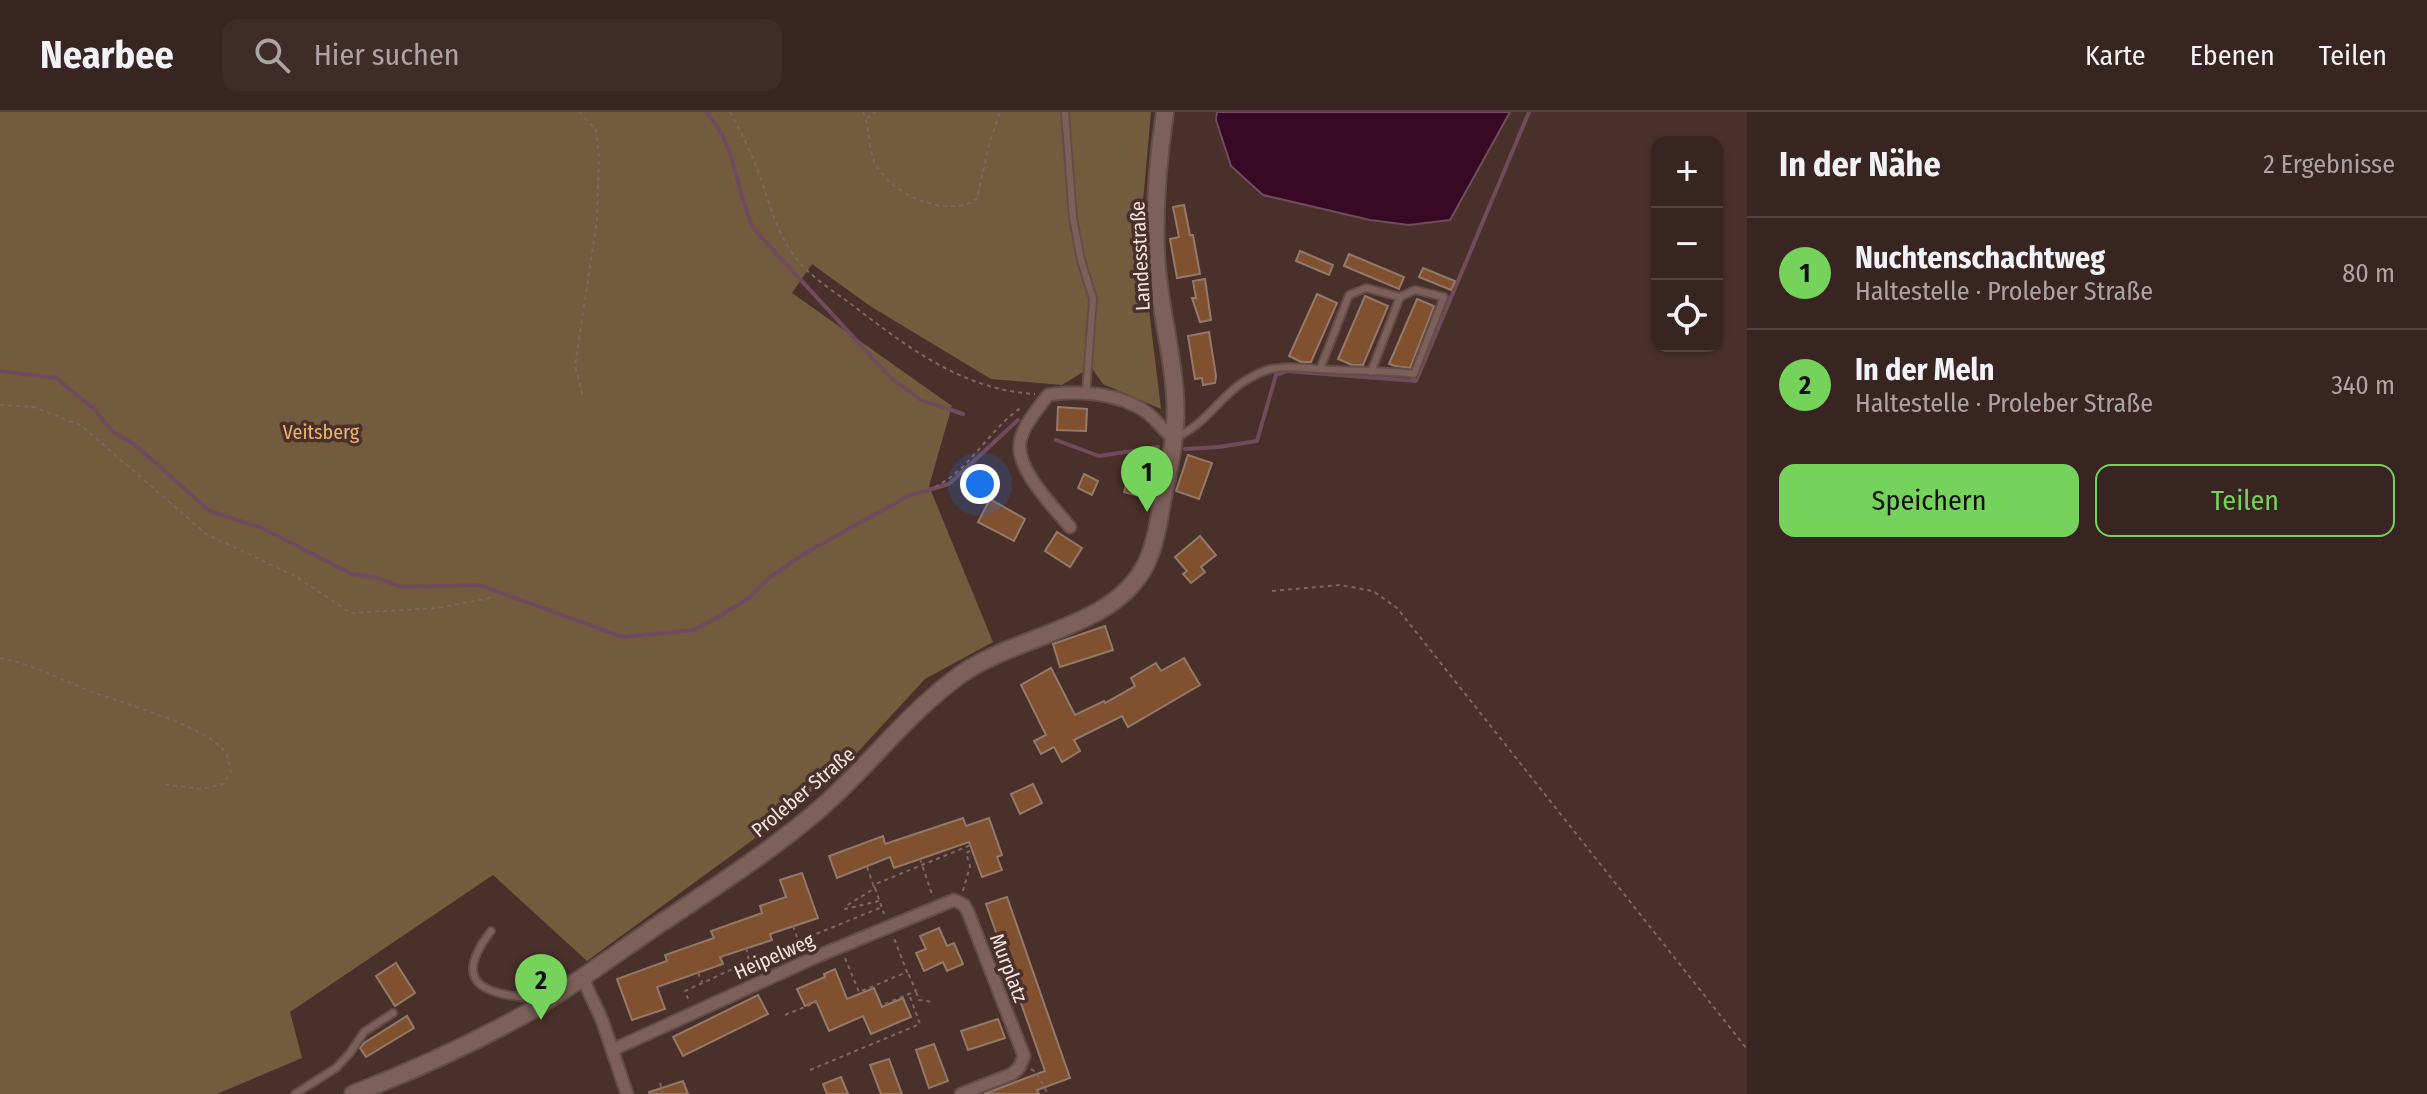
<!DOCTYPE html>
<html lang="de">
<meta charset="utf-8">
<style>
body{margin:0;font-family:"Fira Sans Condensed",sans-serif;background:#3f2c29;color:#f1f3f6}
.controls{position:absolute;right:24px;top:24px;display:grid;overflow:hidden;border-radius:16px;box-shadow:0 2px 6px #0004}
.controls button{width:72px;height:72px;display:grid;place-items:center;padding:0;border:0;border-bottom:2px solid #52413e;background:#382420;color:#f1f3f6;font:40px sans-serif}
.you{position:absolute;left:980px;top:372px;width:28px;height:28px;margin:-20px;border:6px solid #fff;border-radius:50%;background:#1a73e8;box-shadow:0 0 0 12px #1a73e833}
.badge{display:grid;place-items:center;width:52px;height:52px;border-radius:50%;background:#75d25b;color:#111;font-size:26px;font-weight:700}
.pin{position:absolute;translate:-50% -66px;filter:drop-shadow(0 2px 4px #0008)}
.pin::after{content:'';position:absolute;top:42px;width:28px;height:24px;background:inherit;clip-path:polygon(0 0,100% 0,50% 100%)}
.list{margin:0;padding:0;list-style:none}
h2{display:flex;justify-content:space-between;align-items:center;height:104px;margin:0;padding:0 32px;font-size:34px}
h2 small{font-size:26px;font-weight:400;color:#aba4a5}
.list li{display:grid;grid-template-columns:52px 1fr auto;gap:24px;align-items:center;box-sizing:border-box;height:112px;padding:0 32px;border-top:2px solid #52413e}
.list b{display:block;font-size:30px;white-space:nowrap}
.list p{margin:0;font-size:26px;white-space:nowrap;color:#aba4a5}
.list em{font-size:26px;font-style:normal;color:#aba4a5}
.actions{display:flex;gap:16px;padding:24px 32px}
.actions a{flex:1;padding:18px 0;border:2px solid #75d25b;border-radius:16px;text-align:center;font-size:28px;color:#75d25b}
.actions .main{background:#75d25b;color:#111}
.icon{flex:none;width:44px;height:44px;fill:none;stroke:currentColor;stroke-width:2;stroke-linecap:round;stroke-linejoin:round}
.map{position:relative;flex:none;width:1747px;height:982px;overflow:hidden}
header{display:flex;align-items:center;gap:48px;box-sizing:border-box;height:112px;padding:0 40px;background:#382420;border-bottom:2px solid #52413e}
header strong{font-size:38px}
nav{display:flex;gap:44px;margin-inline-start:auto;font-size:28px}
.search{width:560px;height:72px;background:#3f2c29;display:flex;align-items:center;gap:20px;box-sizing:border-box;padding:0 28px;border-radius:16px;color:#aba4a5;font-size:30px}
main{display:flex}
aside{flex:1;background:#382420}
.map>svg:first-child{display:block}
.green{fill:#725c3d}
.water{fill:#380925;stroke:#714b5d;stroke-width:2}
.lines{fill:none;stroke-linecap:round;stroke-linejoin:round}
.stream{stroke:#714b5d;stroke-width:4}
.building{fill:#81502f;stroke:#927969;stroke-width:2}
.service-casing{stroke:#634d49;stroke-width:10}
.minor-casing{stroke:#634d49;stroke-width:15}
.secondary-casing{stroke:#634d49;stroke-width:20}
.path{stroke:#7e6662;stroke-width:2;stroke-dasharray:4 4;stroke-linecap:butt}
.service{stroke:#7d605a;stroke-width:6}
.minor{stroke:#7d605a;stroke-width:11}
.secondary{stroke:#7d605a;stroke-width:16}
.labels{text-anchor:middle;stroke-width:7;stroke-linejoin:round;paint-order:stroke}
.street-label{font-size:20px;fill:#f6e5e1;stroke:#4a302b}
.park-label{font-size:20px;fill:#ecb76c;stroke:#4a302b}
</style>
<header>
<strong>Nearbee</strong>
<div class="search"><svg class="icon" aria-label="search" viewBox="0 0 24 24"><circle cx="10" cy="10" r="6"/><path d="M15 15l6 6"/></svg>Hier suchen</div>
<nav><a>Karte</a><a>Ebenen</a><a>Teilen</a></nav>
</header>
<main>
<div class="map">
<svg width="1747" height="982" viewBox="0 0 1747 982">
<rect width="100%" height="100%" fill="#4a302b"/>
<path class="green" d="M0 0H1151L1140 123 1161 297 1103 272 1091 255 1062 273 991 267 870 194 812 152 792 181 952 294 929 374 993 530 925 567 855 643 765 719 587 849 493 763 290 900 302 946 217 982H0Z"/>
<path class="water" d="M1217 0H1510L1450 108 1409 113 1370 108 1263 83 1231 54 1216 8Z"/>
<g class="lines">
<g class="stream">
<path d="M706 0C738 35 734 75 753 116L891 266 921 288 963 302"/>
<path d="M0 259 56 266 94 297 113 320 134 332 210 399 262 416 352 462 375 465 402 475 479 473 623 525 694 518 709 510 748 487 770 465 807 440 908 384 949 372 1018 308"/>
<path d="M1056 328 1099 344 1158 335"/>
<path d="M1185 337 1219 335 1257 329 1276 263 1287 259 1416 269 1529 0"/>
</g>
</g>
<g class="building">
<path d="M1184 93 1190 123H1193L1200 162 1177 166 1170 127 1179 125 1173 95Z"/>
<path d="M1300 139 1333 153 1329 163 1296 149Z"/>
<path d="M1349 142 1404 165 1399 177 1344 154Z"/>
<path d="M1423 156 1455 169 1451 178 1419 165Z"/>
<path d="M1205 167 1211 208 1200 210 1192 186H1196L1193 169Z"/>
<path d="M1317 182 1337 191 1311 250H1301L1289 244Z"/>
<path d="M1365 184 1388 194 1363 253H1352L1338 247Z"/>
<path d="M1417 187 1434 194 1410 256 1395 254 1389 252Z"/>
<path d="M1209 220 1216 264 1215 271 1203 273 1202 266 1195 267 1188 224Z"/>
<path d="M1058 295 1087 297 1086 319 1057 318Z"/>
<path d="M1188 343 1212 351 1199 387 1176 379Z"/>
<path d="M1134 345 1156 351 1147 386 1124 380Z"/>
<path d="M1084 362 1098 369 1092 383 1078 376Z"/>
<path d="M990 387 1025 407 1014 429 978 410Z"/>
<path d="M1057 420 1082 436 1070 455 1045 439Z"/>
<path d="M1200 424 1216 443 1201 455 1205 460 1191 471 1183 462 1187 459 1175 445Z"/>
<path d="M1105 514 1113 538 1060 555 1053 532Z"/>
<path d="M1184 546 1200 573 1128 615 1122 604 1074 628 1080 639 1062 650 1054 635 1041 642 1034 629 1046 623 1021 573 1051 556 1075 603 1104 589 1105 591 1135 574 1131 566 1156 551 1161 559Z"/>
<path d="M1033 672 1042 691 1020 702 1011 682Z"/>
<path d="M963 706 966 714 989 706 1002 743 997 745 1002 758 982 765 969 730 894 756 890 745 837 766 829 744 883 724 885 732Z"/>
<path d="M802 761 818 806 770 822 772 828 720 845 723 852 657 875 665 897 632 908 617 867 667 849 665 843 714 826 711 819 762 801 760 794 786 785 780 768Z"/>
<path d="M1007 785 1070 966 1037 978 1039 982H984L1045 959 986 792Z"/>
<path d="M939 816 947 834 954 831 963 852 947 859 943 850 924 859 916 841 926 837 920 824Z"/>
<path d="M396 851 415 881 395 894 376 864Z"/>
<path d="M835 857 847 887 874 876 882 895 903 886 911 905 871 922 863 904 829 919 816 889 805 894 797 877 825 865 824 862Z"/>
<path d="M758 883 768 902 683 944 673 925Z"/>
<path d="M407 904 414 916 366 945 360 936 364 931Z"/>
<path d="M998 907 1005 926 968 938 961 919Z"/>
<path d="M934 932 948 969 929 976 916 938Z"/>
<path d="M889 947 902 982H881L870 953Z"/>
<path d="M841 965 848 982H827L823 972Z"/>
<path d="M683 969 688 982H650L649 980Z"/>
</g>
<g class="lines">
<defs>
<g id="service">
<path d="M1065 0 1073 106 1081 148 1093 187 1086 281"/>
<path d="M1371 260 1400 185"/>
<path d="M1176 325C1204 314 1219 286 1243 270 1251 265 1262 259 1271 257 1292 253 1313 257 1334 258 1361 259 1388 259 1414 262L1444 185 1415 178 1400 185 1366 176 1349 183 1320 257"/>
<path d="M491 819C447 876 491 883 541 887"/>
<path d="M295 982 336 956 350 941 364 920 393 901"/>
</g>
<g id="minor">
<path d="M1070 415C1054 395 1016 358 1020 331 1022 314 1038 297 1048 283 1078 278 1120 281 1146 300 1156 307 1163 318 1173 326"/>
<path d="M582 865 602 908 627 982"/>
<path d="M612 938 818 844 954 788 964 793 968 800 1024 944 1019 956 1012 962 961 982"/>
</g>
<path id="secondary" d="M353 982C415 958 476 930 534 897 577 871 617 841 658 813 712 777 766 742 815 701 866 658 906 602 960 563 1017 522 1114 517 1146 452 1155 434 1159 410 1162 390 1169 356 1178 319 1175 284 1172 236 1158 190 1156 142 1154 95 1158 47 1165 0"/>
</defs>
<use href="#service" class="service-casing"/>
<use href="#minor" class="minor-casing"/>
<use href="#secondary" class="secondary-casing"/>
<g class="path">
<path d="M579 0 596 18 599 45 597 108 575 254 583 285"/>
<path d="M730 0C739 16 747 33 754 49 767 80 774 118 795 145 809 164 832 178 851 192 906 234 962 278 1035 282"/>
<path d="M863 0C870 15 868 33 874 49 889 83 947 107 977 87L990 29 1000 0"/>
<path d="M867 6 875 0"/>
<path d="M0 293 34 295 82 314 206 422 295 464 351 501 438 496 495 485"/>
<path d="M935 375C971 357 989 317 1022 295"/>
<path d="M1272 479 1340 473 1373 479 1397 496 1747 937"/>
<path d="M0 546C31 552 58 566 87 578 117 590 213 615 227 643 229 647 230 656 231 661L223 672 201 677 162 672"/>
<path d="M920 747 932 782"/>
<path d="M867 755 873 772"/>
<path d="M875 776 884 802"/>
<path d="M963 779 970 754 966 741 972 738"/>
<path d="M879 789 845 797 846 794 875 776 873 773 971 733"/>
<path d="M793 814 798 828"/>
<path d="M746 836 749 848"/>
<path d="M845 846 859 880 907 860 894 826"/>
<path d="M698 861 702 870"/>
<path d="M916 880 919 888 933 890"/>
<path d="M688 887 685 879 750 849 882 795"/>
<path d="M885 892 916 879 908 861"/>
<path d="M785 903 817 890"/>
<path d="M1031 957 1036 960 1048 982"/>
<path d="M810 958 920 912 909 882"/>
<path d="M660 971 663 982"/>
</g>
<use href="#service" class="service"/>
<use href="#minor" class="minor"/>
<use href="#secondary" class="secondary"/>
</g>
<g class="labels">
<g class="street-label">
<text transform="translate(1140 144) rotate(-93)" y="7">Landesstraße</text>
<text transform="translate(803 680) rotate(-40)" y="7">Proleber Straße</text>
<text transform="translate(774 844) rotate(-24)" y="7">Heipelweg</text>
<text transform="translate(1009 856) rotate(69)" y="7">Murplatz</text>
</g>
<g class="park-label">
<text x="321" y="327">Veitsberg</text>
</g>
</g>
</svg>
<div class="controls">
<button>+</button>
<button>−</button>
<button><svg class="icon" aria-label="locate" viewBox="0 0 24 24"><circle cx="12" cy="12" r="6"/><path d="M12 2v4M12 18v4M2 12h4M18 12h4"/></svg></button>
</div>
<div class="you"></div>
<div class="pin badge" style="left:1147px;top:400px">1</div>
<div class="pin badge" style="left:541px;top:908px">2</div>
</div>
<aside>
<h2>In der Nähe<small>2 Ergebnisse</small></h2>
<ul class="list">
<li><span class="badge">1</span><div><b>Nuchtenschachtweg</b><p>Haltestelle · Proleber Straße</p></div><em>80 m</em></li>
<li><span class="badge">2</span><div><b>In der Meln</b><p>Haltestelle · Proleber Straße</p></div><em>340 m</em></li>
</ul>
<div class="actions"><a class="main">Speichern</a><a>Teilen</a></div>
</aside>
</main>
